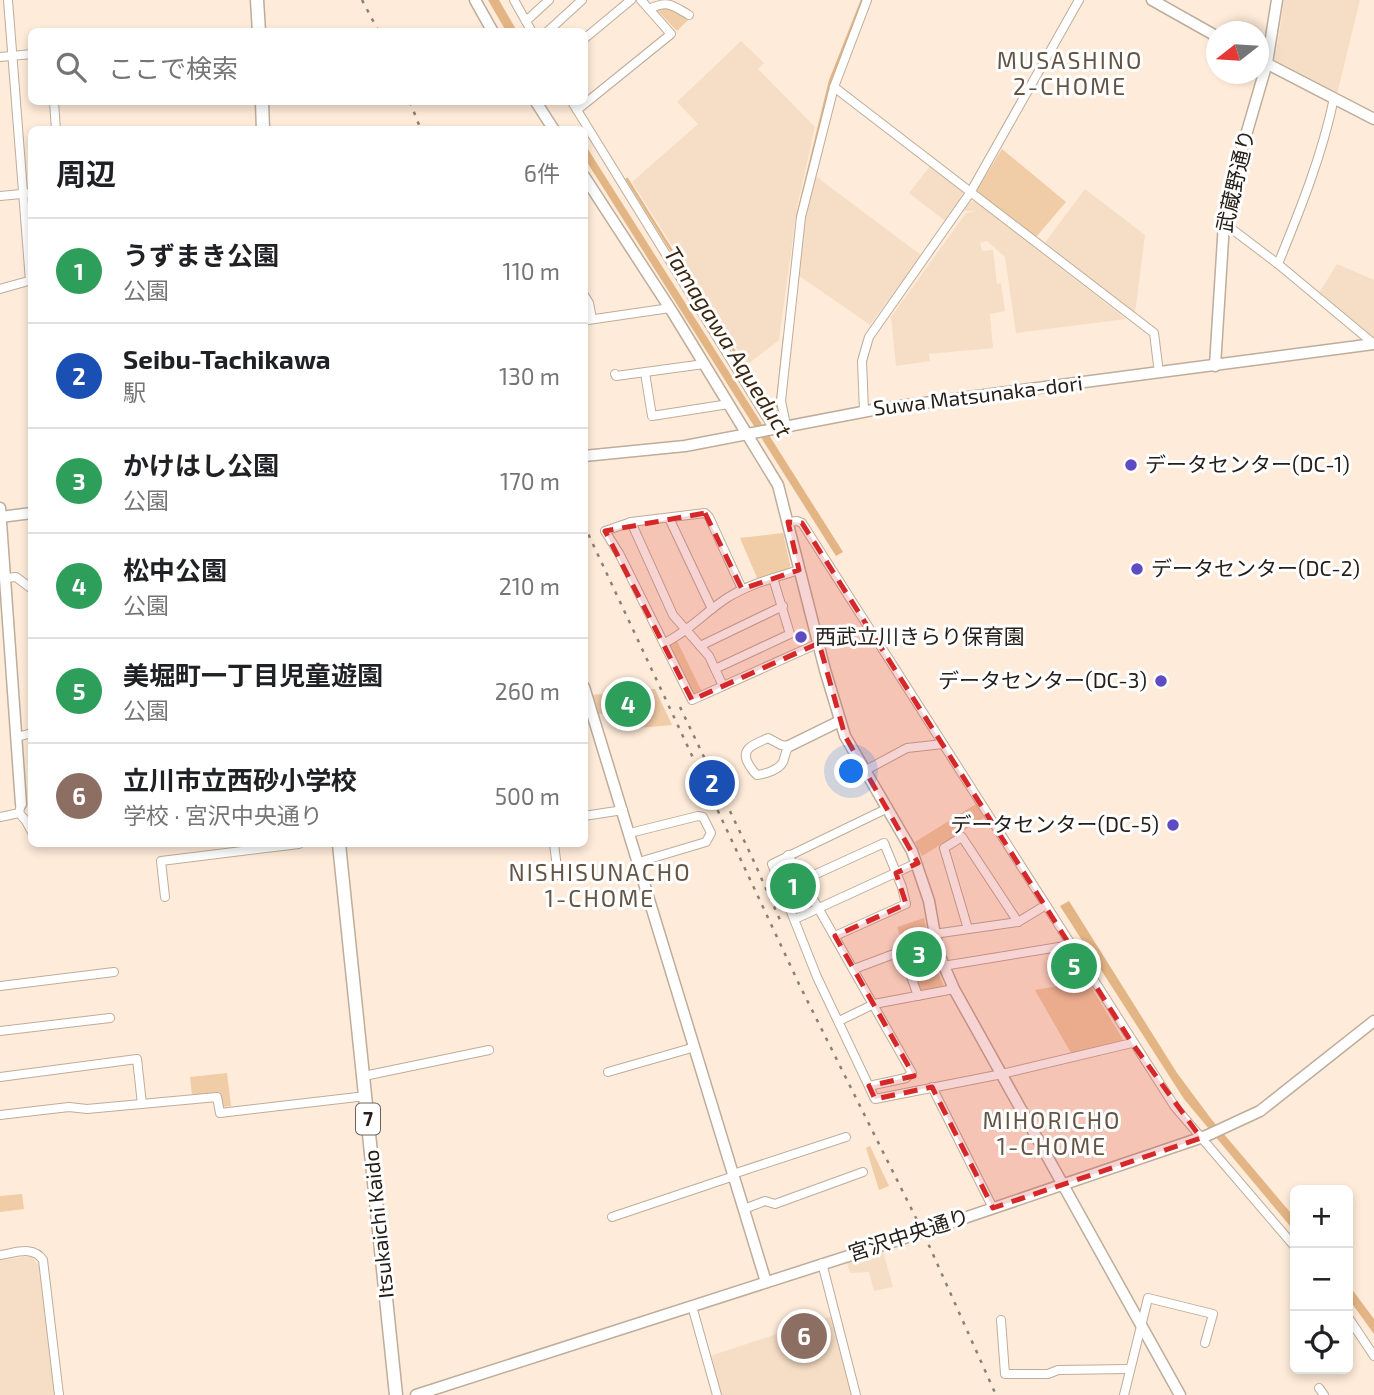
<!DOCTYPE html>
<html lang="ja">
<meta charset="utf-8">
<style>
body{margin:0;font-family:"Exo 2","Noto Sans JP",sans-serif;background:#f2f2f2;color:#202124}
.controls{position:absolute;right:21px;bottom:21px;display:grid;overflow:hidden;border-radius:10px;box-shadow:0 4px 10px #0003}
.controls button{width:63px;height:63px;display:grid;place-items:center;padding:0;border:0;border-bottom:2px solid #e0e0e0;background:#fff;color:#202124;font:35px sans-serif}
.compass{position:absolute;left:1206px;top:21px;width:63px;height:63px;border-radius:50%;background:#fff;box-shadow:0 4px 10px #0003;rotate:253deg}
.you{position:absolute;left:852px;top:772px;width:24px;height:24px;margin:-18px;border:5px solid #fff;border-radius:50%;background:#1a73e8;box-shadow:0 0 0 10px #1a73e833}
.badge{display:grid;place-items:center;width:46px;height:46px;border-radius:50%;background:#5f4bc3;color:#fff;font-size:23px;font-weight:700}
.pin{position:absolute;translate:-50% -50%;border:4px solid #fff;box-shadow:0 2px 7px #0006}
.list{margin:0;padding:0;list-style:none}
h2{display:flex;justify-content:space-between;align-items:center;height:91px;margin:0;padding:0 28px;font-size:30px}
h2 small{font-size:23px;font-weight:400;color:#757577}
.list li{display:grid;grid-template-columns:46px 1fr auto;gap:21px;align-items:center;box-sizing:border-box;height:105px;padding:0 28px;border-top:2px solid #e0e0e0}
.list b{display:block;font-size:26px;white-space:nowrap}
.list p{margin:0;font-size:23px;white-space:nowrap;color:#757577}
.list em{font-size:23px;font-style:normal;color:#757577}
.icon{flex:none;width:38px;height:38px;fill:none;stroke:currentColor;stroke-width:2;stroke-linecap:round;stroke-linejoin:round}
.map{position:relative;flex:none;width:1374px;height:1395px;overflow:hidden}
.search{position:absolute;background:#fff;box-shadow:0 4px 10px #0003;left:28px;top:28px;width:560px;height:77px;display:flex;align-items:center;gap:18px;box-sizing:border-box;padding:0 24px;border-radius:10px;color:#757577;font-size:26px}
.panel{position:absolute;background:#fff;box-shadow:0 4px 10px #0003;left:28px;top:126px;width:560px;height:721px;border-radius:10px}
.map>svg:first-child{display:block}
.built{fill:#f6dec6}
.green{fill:#f0cca7}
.water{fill:#e4b584}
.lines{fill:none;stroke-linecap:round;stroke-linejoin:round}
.stream{stroke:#e4b584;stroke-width:2.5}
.street-casing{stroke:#bead9b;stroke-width:10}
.secondary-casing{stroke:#bead9b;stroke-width:13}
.primary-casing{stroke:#bead9b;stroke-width:15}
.street{stroke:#fff;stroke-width:8}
.secondary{stroke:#fff;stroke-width:10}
.primary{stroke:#fff;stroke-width:12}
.rail{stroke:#8c8074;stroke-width:2.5;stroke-dasharray:3.5 7;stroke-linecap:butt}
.marked{fill:#d62828;fill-opacity:0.2;stroke:#d62828;stroke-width:5;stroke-dasharray:14 9;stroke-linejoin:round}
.poi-dot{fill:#5f4bc3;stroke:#fff;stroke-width:2.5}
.labels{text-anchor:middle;stroke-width:6;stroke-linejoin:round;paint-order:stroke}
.shield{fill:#fff;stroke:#68635f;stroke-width:2}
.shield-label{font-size:19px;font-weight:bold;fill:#27201a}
.street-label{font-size:21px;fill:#27201a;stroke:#fff}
.poi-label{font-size:21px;fill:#27201a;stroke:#fff;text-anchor:start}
.neighbourhood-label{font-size:23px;letter-spacing:2px;fill:#635444;stroke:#fff}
.water-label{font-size:23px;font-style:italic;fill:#3b2711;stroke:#fff}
</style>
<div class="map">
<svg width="1374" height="1395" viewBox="0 0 1374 1395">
<rect width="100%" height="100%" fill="#feebd9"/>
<g class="built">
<path d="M1284 0H1360L1337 94 1275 63Z"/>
<path d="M741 41 764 63 758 69 815 127 797 208 779 340 747 365 632 182 698 124 677 102Z"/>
<path d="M931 165 962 189 964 194 945 221 909 193Z"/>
<path d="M814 175 921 255 870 325 798 275 804 223Z"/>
<path d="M1085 189 1145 235 1135 313 1044 244Z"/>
<path d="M975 201 1126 319 1016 333 1005 257 987 241 980 243 982 251 993 250 997 284 1001 283 1005 311 990 314 993 348 929 354 930 361 896 366 891 317 966 213 976 211H962L969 202Z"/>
<path d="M1337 264 1374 280V339L1319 293Z"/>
<path d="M883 1251 893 1287 874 1291 869 1272 850 1273 847 1263Z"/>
<path d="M31 1256 39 1266 55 1395H0V1260Z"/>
<path d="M832 1316 852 1395H722L710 1356Z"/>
</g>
<g class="green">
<path d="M667 4 688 20 677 31 656 9Z"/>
<path d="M1002 149 1066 202 1036 237 976 191Z"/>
<path d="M783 533 791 569 758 580 740 538Z"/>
<path d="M677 641 702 692 695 695 691 692 670 648V644Z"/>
<path d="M655 689 672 725 626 729 624 712 598 714 592 695Z"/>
<path d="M976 804 984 818 922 856 915 842Z"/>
<path d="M786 862 812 905 796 912 777 867Z"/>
<path d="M924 918 935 966 944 986 920 991 897 927Z"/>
<path d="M1069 950 1124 1041 1071 1053 1035 990 1071 984 1065 951Z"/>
<path d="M227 1073 231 1106 222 1107 220 1092 192 1095 190 1077Z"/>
<path d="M870 1146 889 1186 879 1190 866 1148Z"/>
<path d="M22 1194 24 1209 0 1212V1196Z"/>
</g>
<g class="water">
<path d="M488 0H499L517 31H506Z"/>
<path d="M584 143 843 552 836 556 585 159Z"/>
<path d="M1069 901 1177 1073 1212 1120 1295 1218V1232L1184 1099 1060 906Z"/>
<path d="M1348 1284 1374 1319V1334L1348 1298Z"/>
</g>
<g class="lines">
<g class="stream">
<path d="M627 179 766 402"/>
<path d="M797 217 830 81 862 0"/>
<path d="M776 412 784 338"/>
</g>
<defs>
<g id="street">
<path d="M8 0 30 281"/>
<path d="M514 0 532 32"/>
<path d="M649 9C668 0 672 5 689 15"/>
<path d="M526 21 549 0"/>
<path d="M547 32 582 0"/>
<path d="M584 39 631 0"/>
<path d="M0 57 32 54"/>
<path d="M834 87 1154 333 1159 373"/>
<path d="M54 102 56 130"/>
<path d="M572 102 773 428"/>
<path d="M577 110 671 34 641 0"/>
<path d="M0 196 32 193"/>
<path d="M1224 223 1278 264 1374 344"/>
<path d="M1278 264C1300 210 1322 156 1334 98"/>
<path d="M0 289 32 280"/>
<path d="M584 295 589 303 592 319"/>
<path d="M588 320 670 308"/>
<path d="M645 373 652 416 729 404"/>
<path d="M615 374 616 376 704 364"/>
<path d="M864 411 862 361 869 337 970 193 1079 0"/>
<path d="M786 425 781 401 801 217 834 87 867 0"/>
<path d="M669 518 712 609"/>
<path d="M631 522 673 615 709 656 723 686"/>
<path d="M788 522 797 521 802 523 1175 1107 1295 1247"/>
<path d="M6 578 16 577 32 589"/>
<path d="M742 589 709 517 705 513 631 522 605 531 620 555 692 700 819 643"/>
<path d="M664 643C688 632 705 612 727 598 749 584 774 578 799 570"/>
<path d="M700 646 783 606"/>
<path d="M715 669 790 634 773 578"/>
<path d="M17 737 32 733"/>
<path d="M768 738 781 745 789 746C785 752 785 757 783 762 779 770 765 774 757 775 752 771 750 767 747 761 741 747 758 743 768 738Z"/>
<path d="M866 770 907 748 943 744"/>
<path d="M888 808 772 864 817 977 875 1099 1002 1074 1132 1043"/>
<path d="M19 813 26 821 32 832"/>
<path d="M584 816 623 810"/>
<path d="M0 817 19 813 21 804"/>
<path d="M630 833 698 816 703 817 711 833 706 842 639 862"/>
<path d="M554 844 558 875"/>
<path d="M788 855 912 1073 906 1078 869 1086"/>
<path d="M803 880 884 843 902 887 906 904 835 936"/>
<path d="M165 897 161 861 299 844"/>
<path d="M795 919 917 863"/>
<path d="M968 929 944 848 962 837 1018 922"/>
<path d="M934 934 1018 922 1046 905"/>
<path d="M943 966 1071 945"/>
<path d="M854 969 902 951 918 996"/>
<path d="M0 986 114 972"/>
<path d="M839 1021 874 1004 954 989"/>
<path d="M0 1031 110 1018"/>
<path d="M608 1072 695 1047"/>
<path d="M364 1076 489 1050"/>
<path d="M0 1077 137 1059 142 1104"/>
<path d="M932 1087 993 1208"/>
<path d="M0 1115 69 1107 87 1109 217 1097 220 1113 366 1096"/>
<path d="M733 1174 846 1137"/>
<path d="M744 1209 765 1201 775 1204 863 1172"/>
<path d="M612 1217 734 1176"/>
<path d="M0 1255C15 1253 33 1245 43 1260L59 1395"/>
<path d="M822 1263 856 1395"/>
<path d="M692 1306 717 1395"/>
<path d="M1348 1317 1374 1356"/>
<path d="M1001 1320 1005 1374H1048L1058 1370 1130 1369"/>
<path d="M1319 1388 1324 1395"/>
<path d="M1124 1395 1148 1298 1213 1314 1205 1343"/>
</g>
<g id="secondary">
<path d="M475 0 493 32"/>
<path d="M1152 0 1216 36"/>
<path d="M1258 59 1374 119"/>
<path d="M536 102 554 130"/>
<path d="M584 176 673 313 778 485 825 670 845 736 912 851 929 901 938 952 954 989 1180 1395"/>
<path d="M1215 366 1224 223 1230 190 1267 63 1277 0"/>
<path d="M584 456 685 446 878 409 1374 344"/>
<path d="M0 508 21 804"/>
<path d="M0 517 32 513"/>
<path d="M584 687 766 1282"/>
<path d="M789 746 840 721"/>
<path d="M416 1395 923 1232 1206 1136 1260 1111 1374 1021"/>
</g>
<g id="primary">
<path d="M257 0 259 32"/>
<path d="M262 102 263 130"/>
<path d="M339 844 396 1395"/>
</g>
</defs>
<use href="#street" class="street-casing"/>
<use href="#secondary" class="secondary-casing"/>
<use href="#primary" class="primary-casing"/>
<use href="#street" class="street"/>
<use href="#secondary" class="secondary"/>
<use href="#primary" class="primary"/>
<g class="rail">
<path d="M362 0 379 32"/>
<path d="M410 102 421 130"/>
<path d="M584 525 799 984 923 1232 996 1395"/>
<path d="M680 707 751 855 780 920"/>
</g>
</g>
<path class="marked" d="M705 513 742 589 799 570 788 522 802 523 1132 1043 1201 1138 993 1208 932 1087 875 1099 869 1086 914 1076 835 936 906 904 896 873 918 863 845 736 819 643 692 700 605 531Z"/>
<g class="poi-dot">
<circle cx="1131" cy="465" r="7"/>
<circle cx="1137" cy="569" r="7"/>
<circle cx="801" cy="637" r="7"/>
<circle cx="1161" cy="681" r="7"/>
<circle cx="1173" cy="825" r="7"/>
</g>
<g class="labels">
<rect class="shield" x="356" y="1103.5" width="24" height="31" rx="5"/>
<g class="shield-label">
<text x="368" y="1126">7</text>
</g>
<g class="street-label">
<text transform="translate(1236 181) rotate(-77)" y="7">武蔵野通り</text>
<text transform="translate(978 396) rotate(-7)" y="7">Suwa Matsunaka-dori</text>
<text transform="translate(379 1224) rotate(-96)" y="7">Itsukaichi Kaido</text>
<text transform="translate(909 1235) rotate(-18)" y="7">宮沢中央通り</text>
</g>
<g class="poi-label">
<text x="1145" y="472">データセンター(DC-1)</text>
<text x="1151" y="576">データセンター(DC-2)</text>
<text x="815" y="644">西武立川きらり保育園</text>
<text x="1147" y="688" text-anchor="end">データセンター(DC-3)</text>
<text x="1159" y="832" text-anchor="end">データセンター(DC-5)</text>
</g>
<g class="neighbourhood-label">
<text x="1070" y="69">MUSASHINO<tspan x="1070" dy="26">2-CHOME</tspan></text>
<text x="600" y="881">NISHISUNACHO<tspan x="600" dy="26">1-CHOME</tspan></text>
<text x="1052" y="1129">MIHORICHO<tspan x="1052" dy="26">1-CHOME</tspan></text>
</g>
<g class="water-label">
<text transform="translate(728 342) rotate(58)" y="8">Tamagawa Aqueduct</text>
</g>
</g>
</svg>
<div class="controls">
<button>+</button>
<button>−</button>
<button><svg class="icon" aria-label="locate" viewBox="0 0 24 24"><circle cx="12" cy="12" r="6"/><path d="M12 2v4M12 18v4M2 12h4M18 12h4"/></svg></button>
</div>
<svg class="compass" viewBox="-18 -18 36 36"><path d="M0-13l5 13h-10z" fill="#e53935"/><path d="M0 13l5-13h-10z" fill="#757577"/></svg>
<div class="you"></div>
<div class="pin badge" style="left:793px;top:886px;background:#2e9e5b">1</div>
<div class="pin badge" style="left:712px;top:783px;background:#1a4fb4">2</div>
<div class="pin badge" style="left:919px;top:954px;background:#2e9e5b">3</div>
<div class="pin badge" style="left:628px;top:704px;background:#2e9e5b">4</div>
<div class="pin badge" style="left:1074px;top:966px;background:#2e9e5b">5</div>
<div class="pin badge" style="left:804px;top:1336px;background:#8d6e63">6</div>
<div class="search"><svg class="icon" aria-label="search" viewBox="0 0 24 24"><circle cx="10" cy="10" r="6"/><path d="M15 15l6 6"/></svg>ここで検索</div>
<section class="panel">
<h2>周辺<small>6件</small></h2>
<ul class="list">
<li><span class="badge" style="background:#2e9e5b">1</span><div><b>うずまき公園</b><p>公園</p></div><em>110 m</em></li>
<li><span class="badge" style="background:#1a4fb4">2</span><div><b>Seibu-Tachikawa</b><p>駅</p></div><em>130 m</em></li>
<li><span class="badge" style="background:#2e9e5b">3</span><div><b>かけはし公園</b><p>公園</p></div><em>170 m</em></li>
<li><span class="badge" style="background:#2e9e5b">4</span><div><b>松中公園</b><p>公園</p></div><em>210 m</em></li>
<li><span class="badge" style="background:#2e9e5b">5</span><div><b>美堀町一丁目児童遊園</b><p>公園</p></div><em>260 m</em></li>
<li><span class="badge" style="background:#8d6e63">6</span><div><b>立川市立西砂小学校</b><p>学校 · 宮沢中央通り</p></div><em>500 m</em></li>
</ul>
</section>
</div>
